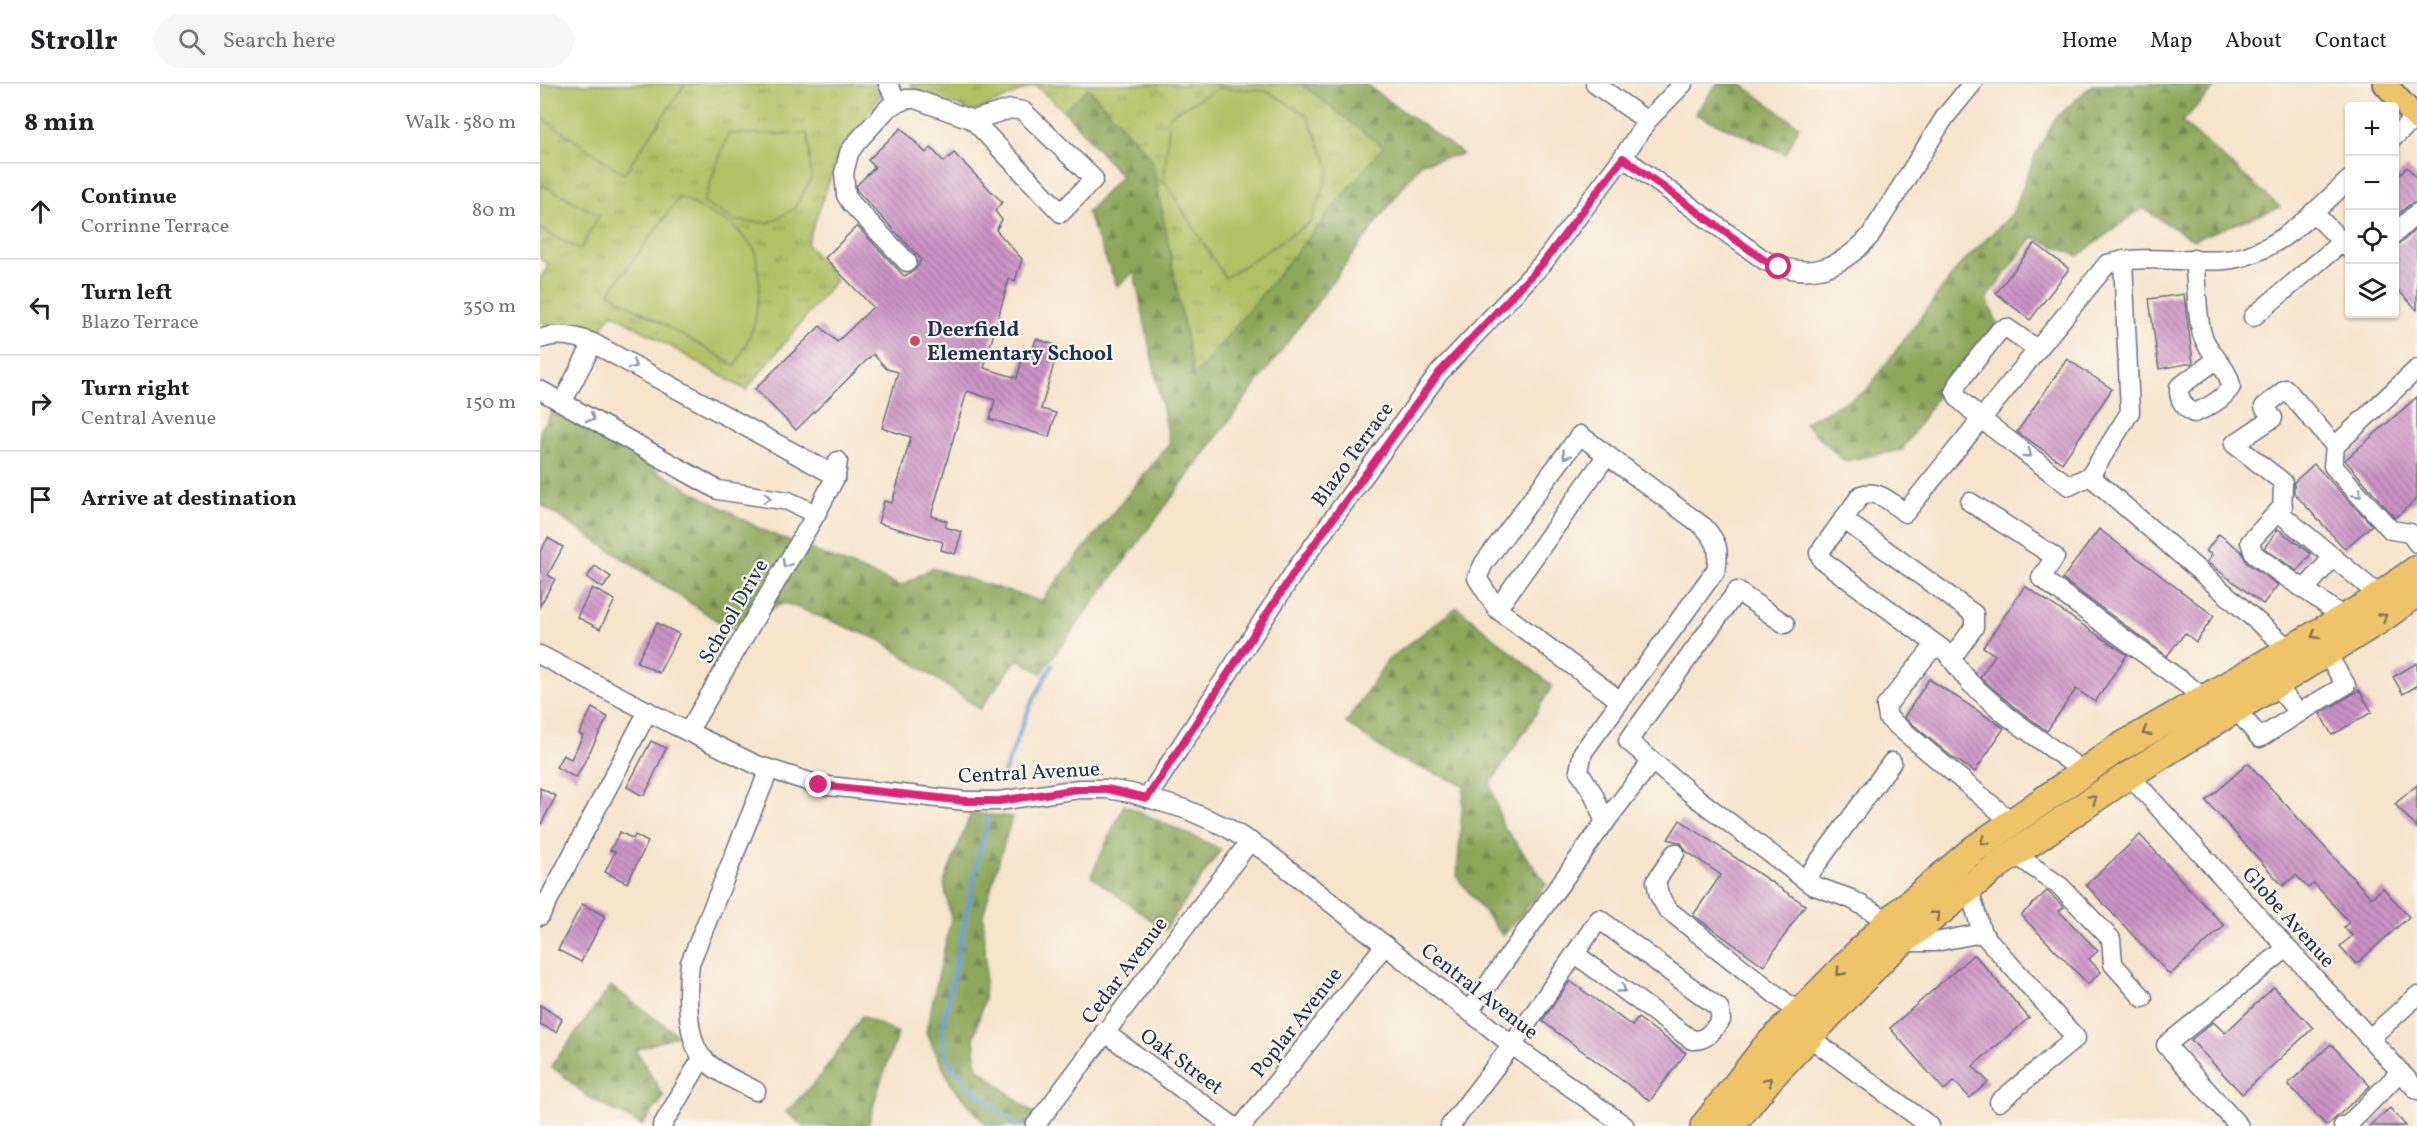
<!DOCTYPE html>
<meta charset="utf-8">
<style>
body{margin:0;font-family:Vollkorn,serif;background:#f6f6f6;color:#202124}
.controls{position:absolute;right:18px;top:18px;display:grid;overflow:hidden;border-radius:6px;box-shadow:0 2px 4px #0004}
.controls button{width:54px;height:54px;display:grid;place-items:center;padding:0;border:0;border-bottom:2px solid #e0e0e0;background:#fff;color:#202124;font:30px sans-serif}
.stop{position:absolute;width:18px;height:18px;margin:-14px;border:4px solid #db2777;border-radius:50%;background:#fff}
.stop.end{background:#db2777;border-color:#fff;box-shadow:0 2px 6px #0008}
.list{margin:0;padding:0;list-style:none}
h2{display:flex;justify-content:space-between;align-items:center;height:78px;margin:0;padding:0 24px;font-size:26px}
h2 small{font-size:20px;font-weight:400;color:#757577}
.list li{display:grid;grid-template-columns:39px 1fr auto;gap:18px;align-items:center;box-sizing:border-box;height:96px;padding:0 24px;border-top:2px solid #e0e0e0}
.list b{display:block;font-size:22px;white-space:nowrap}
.list p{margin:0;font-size:20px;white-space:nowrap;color:#757577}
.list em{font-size:20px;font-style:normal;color:#757577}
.icon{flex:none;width:33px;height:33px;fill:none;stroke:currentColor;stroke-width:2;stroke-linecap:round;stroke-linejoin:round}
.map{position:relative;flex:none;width:1877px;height:1042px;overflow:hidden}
header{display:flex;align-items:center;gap:36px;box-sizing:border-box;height:84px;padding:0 30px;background:#fff;border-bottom:2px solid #e0e0e0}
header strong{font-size:28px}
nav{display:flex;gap:33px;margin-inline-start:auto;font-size:21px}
.search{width:420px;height:54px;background:#f6f6f6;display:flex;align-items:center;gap:15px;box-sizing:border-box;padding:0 21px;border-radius:33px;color:#757577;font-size:22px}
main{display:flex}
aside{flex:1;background:#fff}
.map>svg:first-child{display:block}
.forest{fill:url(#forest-firs);stroke:#546b5c;stroke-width:1.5}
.park{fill:url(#park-tufts);stroke:#667861;stroke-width:1.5}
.pitch{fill:#b1c164;stroke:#667861;stroke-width:1.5}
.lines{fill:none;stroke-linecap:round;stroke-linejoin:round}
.stream{stroke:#699dd5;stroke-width:4.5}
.building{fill:url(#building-back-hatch)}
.minor-casing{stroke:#686e84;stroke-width:21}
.major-casing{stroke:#686e84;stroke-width:26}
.highway-casing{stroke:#686e84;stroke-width:30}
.minor{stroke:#fff;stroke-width:18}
.major{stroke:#efc469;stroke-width:22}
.highway{stroke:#efc469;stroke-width:27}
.oneway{stroke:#8d97ae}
.oneway2{stroke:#7a7263}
.route{stroke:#db2777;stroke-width:8}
.poi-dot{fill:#d1495b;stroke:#fbf7ec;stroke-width:2}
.labels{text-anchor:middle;stroke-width:4.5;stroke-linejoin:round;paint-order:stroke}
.poi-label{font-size:21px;font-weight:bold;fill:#1b2f5e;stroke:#fbf7ec;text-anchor:start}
.street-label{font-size:21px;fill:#1b2f5e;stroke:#fbf7ec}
</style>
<header>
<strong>Strollr</strong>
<div class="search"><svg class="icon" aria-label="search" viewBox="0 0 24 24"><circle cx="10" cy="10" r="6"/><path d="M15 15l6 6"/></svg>Search here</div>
<nav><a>Home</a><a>Map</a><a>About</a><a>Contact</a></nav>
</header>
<main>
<aside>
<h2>8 min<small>Walk · 580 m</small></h2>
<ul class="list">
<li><svg class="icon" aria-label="ahead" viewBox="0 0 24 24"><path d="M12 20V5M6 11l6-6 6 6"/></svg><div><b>Continue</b><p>Corrinne Terrace</p></div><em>80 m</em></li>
<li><svg class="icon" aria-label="left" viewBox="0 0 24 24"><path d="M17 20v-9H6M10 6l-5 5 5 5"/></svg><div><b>Turn left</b><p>Blazo Terrace</p></div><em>350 m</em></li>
<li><svg class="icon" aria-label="right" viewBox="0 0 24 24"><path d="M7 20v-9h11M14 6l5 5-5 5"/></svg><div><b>Turn right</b><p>Central Avenue</p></div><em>150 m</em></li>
<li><svg class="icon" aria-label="arrive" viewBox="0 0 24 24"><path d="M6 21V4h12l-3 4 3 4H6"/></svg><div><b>Arrive at destination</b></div></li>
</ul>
</aside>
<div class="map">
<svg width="1877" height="1042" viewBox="0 0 1877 1042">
<defs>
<pattern id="forest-firs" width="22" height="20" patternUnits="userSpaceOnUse" patternTransform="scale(1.5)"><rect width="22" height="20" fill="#8ca75a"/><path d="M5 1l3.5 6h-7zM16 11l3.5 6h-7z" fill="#72884e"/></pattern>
<pattern id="park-tufts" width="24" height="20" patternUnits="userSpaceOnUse" patternTransform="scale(1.5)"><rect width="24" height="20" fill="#b1c164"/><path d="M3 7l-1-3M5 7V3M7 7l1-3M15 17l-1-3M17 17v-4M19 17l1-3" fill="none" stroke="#8f9d56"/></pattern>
<pattern id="building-back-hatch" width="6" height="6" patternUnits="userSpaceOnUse" patternTransform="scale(1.5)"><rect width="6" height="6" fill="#cb92c5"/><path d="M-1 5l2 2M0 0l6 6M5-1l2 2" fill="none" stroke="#a478a3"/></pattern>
</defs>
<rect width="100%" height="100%" fill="#fbf7ec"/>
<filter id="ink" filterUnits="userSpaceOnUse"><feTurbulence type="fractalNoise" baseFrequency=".0167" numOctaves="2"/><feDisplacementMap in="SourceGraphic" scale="12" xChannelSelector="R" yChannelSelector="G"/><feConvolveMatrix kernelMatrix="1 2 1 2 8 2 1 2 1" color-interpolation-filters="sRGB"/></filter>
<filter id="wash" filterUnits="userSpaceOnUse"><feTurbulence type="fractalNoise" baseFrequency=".008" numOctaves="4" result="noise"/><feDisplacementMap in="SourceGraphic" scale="24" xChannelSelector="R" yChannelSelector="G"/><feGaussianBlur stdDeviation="1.35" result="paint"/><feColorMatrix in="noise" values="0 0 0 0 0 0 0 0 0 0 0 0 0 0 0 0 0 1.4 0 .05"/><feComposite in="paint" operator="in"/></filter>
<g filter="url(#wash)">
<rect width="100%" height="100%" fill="#f6e4cb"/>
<g class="forest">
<path d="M761 0H825L923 70 881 79 501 589 478 575 440 625 340 556 245 519 188 544 0 420V347L12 328 220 445 361 502 392 484 501 517 630 359 594 188 577 202 547 129 581 92 524 27 548 4 612 75 654 292 842 63Z"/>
<path d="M1177 0H1201L1259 42 1246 70 1155 30Z"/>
<path d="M1553 0H1678L1642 38 1740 123 1653 156 1602 124 1538 172 1493 153 1447 214 1458 243 1402 305 1362 366 1304 377 1264 339 1326 307 1419 182 1472 130 1495 72 1515 35Z"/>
<path d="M917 523 1012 602 989 641 950 700 963 742 1007 800 963 852 917 793 924 701 854 673 806 639 847 577Z"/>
<path d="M584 721 681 765 625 846 551 792Z"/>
<path d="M431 729 472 733 443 831 446 880 444 916 434 954 437 983 508 1042H447L411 1000 386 948 411 835 404 799Z"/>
<path d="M71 902 138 951 96 966 124 1013 102 1041 50 1014 11 982Z"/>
<path d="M322 932 358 949 337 1009 328 1042H263L246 1028 279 994Z"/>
</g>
<g class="park">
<path d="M0 0H349L300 66 267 160 296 196 206 306 72 229 58 250 9 243 0 236V194L9 181 0 175Z"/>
<path d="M370 0H761L843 63 654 293 612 75 548 4 524 27 495 1 434 28 380 8Z"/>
</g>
<g class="pitch">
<path d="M0 0H145L84 90 0 32Z"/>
<path d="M678 4 727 7 767 31 790 85 771 138 685 194 624 96 630 31Z"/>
<path d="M188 50H268L271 95 254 125 229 139 196 137 163 119Z"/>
<path d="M3 101 59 131 40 166 0 145V107Z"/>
<path d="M140 113 193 141 215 166 220 203 214 241 196 282 69 209Z"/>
</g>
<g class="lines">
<g class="stream">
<path d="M461 697 490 622 512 581"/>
<path d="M448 734C430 804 418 875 402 945 403 953 403 961 405 968 414 993 456 1024 476 1042"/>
</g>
</g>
<g id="blocks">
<g class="building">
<path d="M361 44 386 69 391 64 404 78 414 69 462 118 455 127 462 136 456 146 482 175 475 197 469 195 444 284 477 294 485 265 493 267 496 255 519 262 501 325 516 329 509 353 450 335 455 316 427 307 391 432 407 437 405 443 422 448 415 470 401 466 403 458 338 439 344 417 352 419 371 353 342 344 358 288 347 285 333 270 256 346 215 305 280 242 297 258 333 223 285 174 317 142 364 192 374 187 378 182 381 175 317 107 316 102 335 83 328 76Z"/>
<path d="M1867 83 1877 94V118L1869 121 1854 134V95Z"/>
<path d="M1877 144V226L1854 202V161L1862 158Z"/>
<path d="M1495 159 1529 185 1490 236 1456 209Z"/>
<path d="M1644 210 1653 279 1619 285 1609 215Z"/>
<path d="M1527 275 1572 305 1522 379 1477 348Z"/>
<path d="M1877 313V415L1855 434 1805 376Z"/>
<path d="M1774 380 1832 441 1805 465 1754 409V398Z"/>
<path d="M1559 445 1674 532 1656 558 1645 549 1627 572 1522 495Z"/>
<path d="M1738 445 1771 470 1757 487 1724 464Z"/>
<path d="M1679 450 1701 467 1707 479 1738 501 1723 520 1667 478 1672 471 1666 467Z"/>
<path d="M8 454 23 463 8 491 15 495 0 522V468Z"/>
<path d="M55 482 71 493 63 504 47 493Z"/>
<path d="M1485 502 1587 571 1555 618 1536 605 1507 647 1473 622 1440 593 1455 571 1443 563Z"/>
<path d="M52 504 75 516 60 545 37 533Z"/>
<path d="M117 539 139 550 119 589 97 578Z"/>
<path d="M1877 579V602L1863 610 1853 593Z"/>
<path d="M1389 595 1464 644 1435 688 1412 673 1364 633Z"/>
<path d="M1819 606 1832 628 1792 651 1780 630Z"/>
<path d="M52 624 68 633 36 694 16 683 23 671 31 675 43 652 39 650Z"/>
<path d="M111 657 126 664 105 711H101L87 703Z"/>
<path d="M1708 679 1831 814 1843 804 1869 833 1816 880 1800 862 1812 852 1804 843 1809 838 1774 799 1768 804 1756 791 1743 802 1666 717Z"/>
<path d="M1877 701V744L1855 720Z"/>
<path d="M0 704 16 712 0 742Z"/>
<path d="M1140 736 1265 821 1224 882 1153 831 1181 791 1146 767 1141 759 1128 755Z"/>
<path d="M80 748 93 755 95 751 108 758 87 799 65 788 75 768 70 766Z"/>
<path d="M1600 751 1684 842 1630 891 1546 801Z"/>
<path d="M1507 807 1524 823 1519 827 1558 867 1549 875 1561 888 1548 900 1481 831Z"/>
<path d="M42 820 65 832 41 878 18 866Z"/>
<path d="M1434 870 1489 934 1433 982 1448 998 1430 1014 1414 997 1404 1006 1350 944Z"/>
<path d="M1030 897 1092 942 1098 934 1146 969 1110 1017 1002 937Z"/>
<path d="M1734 903 1773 944 1702 1010 1651 956 1673 938 1685 949Z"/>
<path d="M0 921 22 935 16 948 0 940Z"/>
<path d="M1791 960 1830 1002 1787 1042 1748 1000Z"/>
<path d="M1850 1024 1866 1042H1829Z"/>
</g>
</g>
</g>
<g filter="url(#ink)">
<use href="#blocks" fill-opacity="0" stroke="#686e84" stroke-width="1.5"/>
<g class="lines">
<defs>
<g id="minor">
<path d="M348 0 357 18"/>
<path d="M1055 0 1107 37"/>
<path d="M1854 53 1876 33"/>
<path d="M1083 73 1224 176C1266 196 1299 187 1330 152L1405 33 1432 0"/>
<path d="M1773 128 1810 166"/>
<path d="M1854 150 1877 129"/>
<path d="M1654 175C1657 199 1656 227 1662 250 1668 270 1689 283 1691 303 1683 315 1667 324 1654 329 1644 324 1638 315 1639 303L1676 276"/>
<path d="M1583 176 1590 328 1550 392 1749 565"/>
<path d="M367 178 311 119 306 111 304 89 309 69 316 59 349 23 366 15H375L433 36 521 129 554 95 483 27 471 25 433 36"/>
<path d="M1713 233 1802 158"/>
<path d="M0 255C18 248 36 252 53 259L296 392"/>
<path d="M1497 265 1467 244 1460 246 1418 299 1415 307 1418 314 1441 335 1529 402 1550 392"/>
<path d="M0 306 178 406 248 417 276 430"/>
<path d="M23 317 53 259"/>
<path d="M1795 362 1793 382 1851 446 1870 449 1877 459"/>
<path d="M1430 418 1515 473 1501 494 1665 614"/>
<path d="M1743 422 1710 458 1714 470C1744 493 1775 511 1804 534"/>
<path d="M1303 435 1434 530V543L1412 574"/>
<path d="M1766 504 1793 473"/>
<path d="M1840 512 1742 431 1743 398 1694 360 1733 334 1724 323 1746 305 1795 362 1877 285"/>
<path d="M957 525 937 494 944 479 1040 351 1067 371"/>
<path d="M1245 540 1197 507 1088 657 1154 712 1272 801 1311 815 1349 837"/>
<path d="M1401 564 1282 476 1279 469 1321 411C1338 405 1352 419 1365 429L1567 180C1606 170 1646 179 1685 176 1737 171 1773 128 1810 95"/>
<path d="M0 571 134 641 217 681 279 701 426 717H459L539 705H567L591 709 645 725 686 743 725 767 972 961 1085 1042"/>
<path d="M1696 625 1720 654 1759 629 1735 600"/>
<path d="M1759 629 1806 601 1786 569"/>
<path d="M148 648 276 430 296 392 298 377"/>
<path d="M1589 691 1877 1006"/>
<path d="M607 714 757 484 899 289 1003 179 1083 73 1107 37 1143 0"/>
<path d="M1472 738 1348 634 1346 622 1391 566 1401 564 1406 568 1430 599 1466 631 1544 688"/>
<path d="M1065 739 1054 711 1039 687 1043 668 1176 486C1180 465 1178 459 1164 443L1067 371 957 525 1079 616"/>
<path d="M1135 769 1116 797 1119 811 1127 825 1259 929"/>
<path d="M1475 770 1521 803 1571 855 1573 880 1603 914"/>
<path d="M1265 796 1352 678"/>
<path d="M1429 805 1442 849 1536 954 1459 1018"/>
<path d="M0 832 108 627"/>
<path d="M1363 858H1395L1442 849"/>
<path d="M929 927 1059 746 1112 677"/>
<path d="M564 948 693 1042"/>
<path d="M1269 953 1390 1042"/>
<path d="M1830 954 1877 912"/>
<path d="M216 1007C199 998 177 989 164 975 145 957 147 903 150 879L229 686"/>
<path d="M122 1042 162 974"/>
<path d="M495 1042 710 757"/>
<path d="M702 1042 845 861"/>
<path d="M910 1042 972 961 1059 835 1179 924 1181 936C1172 947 1167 957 1152 956L1035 870"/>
<path d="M1699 1042 1626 961 1747 864"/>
<path d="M1803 1042 1809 1040 1860 988"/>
</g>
<path id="major" d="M1845 0 1877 35"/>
<g id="highway">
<path d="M1164 1042 1225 964 1349 837 1434 765 1575 666 1830 519 1877 485"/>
<path d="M1191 1042 1230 994 1346 871 1458 781 1589 691 1841 535 1877 509"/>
</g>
</defs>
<use href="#minor" class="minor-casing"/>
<use href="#major" class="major-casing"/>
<use href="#highway" class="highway-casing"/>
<use href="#minor" class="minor"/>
<use href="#major" class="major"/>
<use href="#highway" class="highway"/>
</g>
<defs><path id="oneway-chevron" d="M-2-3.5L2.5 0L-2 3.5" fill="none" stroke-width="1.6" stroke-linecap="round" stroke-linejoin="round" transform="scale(1.5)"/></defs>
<g class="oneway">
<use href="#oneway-chevron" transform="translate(93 281) rotate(29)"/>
<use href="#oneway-chevron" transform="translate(51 334) rotate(30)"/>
<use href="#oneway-chevron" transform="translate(1488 370) rotate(38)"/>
<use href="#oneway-chevron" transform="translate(1026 371) rotate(125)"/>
<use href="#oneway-chevron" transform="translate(1818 410) rotate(47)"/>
<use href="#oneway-chevron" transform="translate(227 414) rotate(9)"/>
<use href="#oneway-chevron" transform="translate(246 480) rotate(120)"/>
<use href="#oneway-chevron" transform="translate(1082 905) rotate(36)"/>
</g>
<g class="oneway2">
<use href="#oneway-chevron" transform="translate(1843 533) rotate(-34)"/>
<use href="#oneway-chevron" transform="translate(1775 551) rotate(150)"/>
<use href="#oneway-chevron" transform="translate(1606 648) rotate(150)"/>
<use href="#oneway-chevron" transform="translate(1553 715) rotate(-35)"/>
<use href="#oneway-chevron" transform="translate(1444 757) rotate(145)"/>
<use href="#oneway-chevron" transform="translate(1396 831) rotate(-39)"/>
<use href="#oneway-chevron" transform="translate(1300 888) rotate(134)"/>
<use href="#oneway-chevron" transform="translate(1228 997) rotate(-50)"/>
</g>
</g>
<g class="lines" filter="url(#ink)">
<path class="route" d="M279 701 426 717H459L539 705H567L607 714 757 484 899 289 1003 179 1083 74 1224 176 1239 183"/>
</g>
<circle class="poi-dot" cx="375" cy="257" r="6"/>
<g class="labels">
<g class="poi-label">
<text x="387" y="252">Deerfield<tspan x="387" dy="24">Elementary School</tspan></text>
</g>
<g class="street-label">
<text transform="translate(812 370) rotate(-54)" y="7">Blazo Terrace</text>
<text transform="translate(193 527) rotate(-60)" y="7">School Drive</text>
<text transform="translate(489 688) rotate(-3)" y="7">Central Avenue</text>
<text transform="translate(1749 833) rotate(48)" y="7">Globe Avenue</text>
<text transform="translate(584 886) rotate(-53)" y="7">Cedar Avenue</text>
<text transform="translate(940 907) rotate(38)" y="7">Central Avenue</text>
<text transform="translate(756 938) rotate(-52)" y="7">Poplar Avenue</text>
<text transform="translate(642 977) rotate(36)" y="7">Oak Street</text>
</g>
</g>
</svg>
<div class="controls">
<button>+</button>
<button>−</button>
<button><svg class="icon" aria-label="locate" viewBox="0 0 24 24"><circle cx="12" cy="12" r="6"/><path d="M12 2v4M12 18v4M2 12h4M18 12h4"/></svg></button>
<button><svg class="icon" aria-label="layers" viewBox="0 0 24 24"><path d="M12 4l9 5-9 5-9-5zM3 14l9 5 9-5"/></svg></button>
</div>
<div class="stop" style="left:1239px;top:183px"></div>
<div class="stop end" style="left:279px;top:701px"></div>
</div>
</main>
